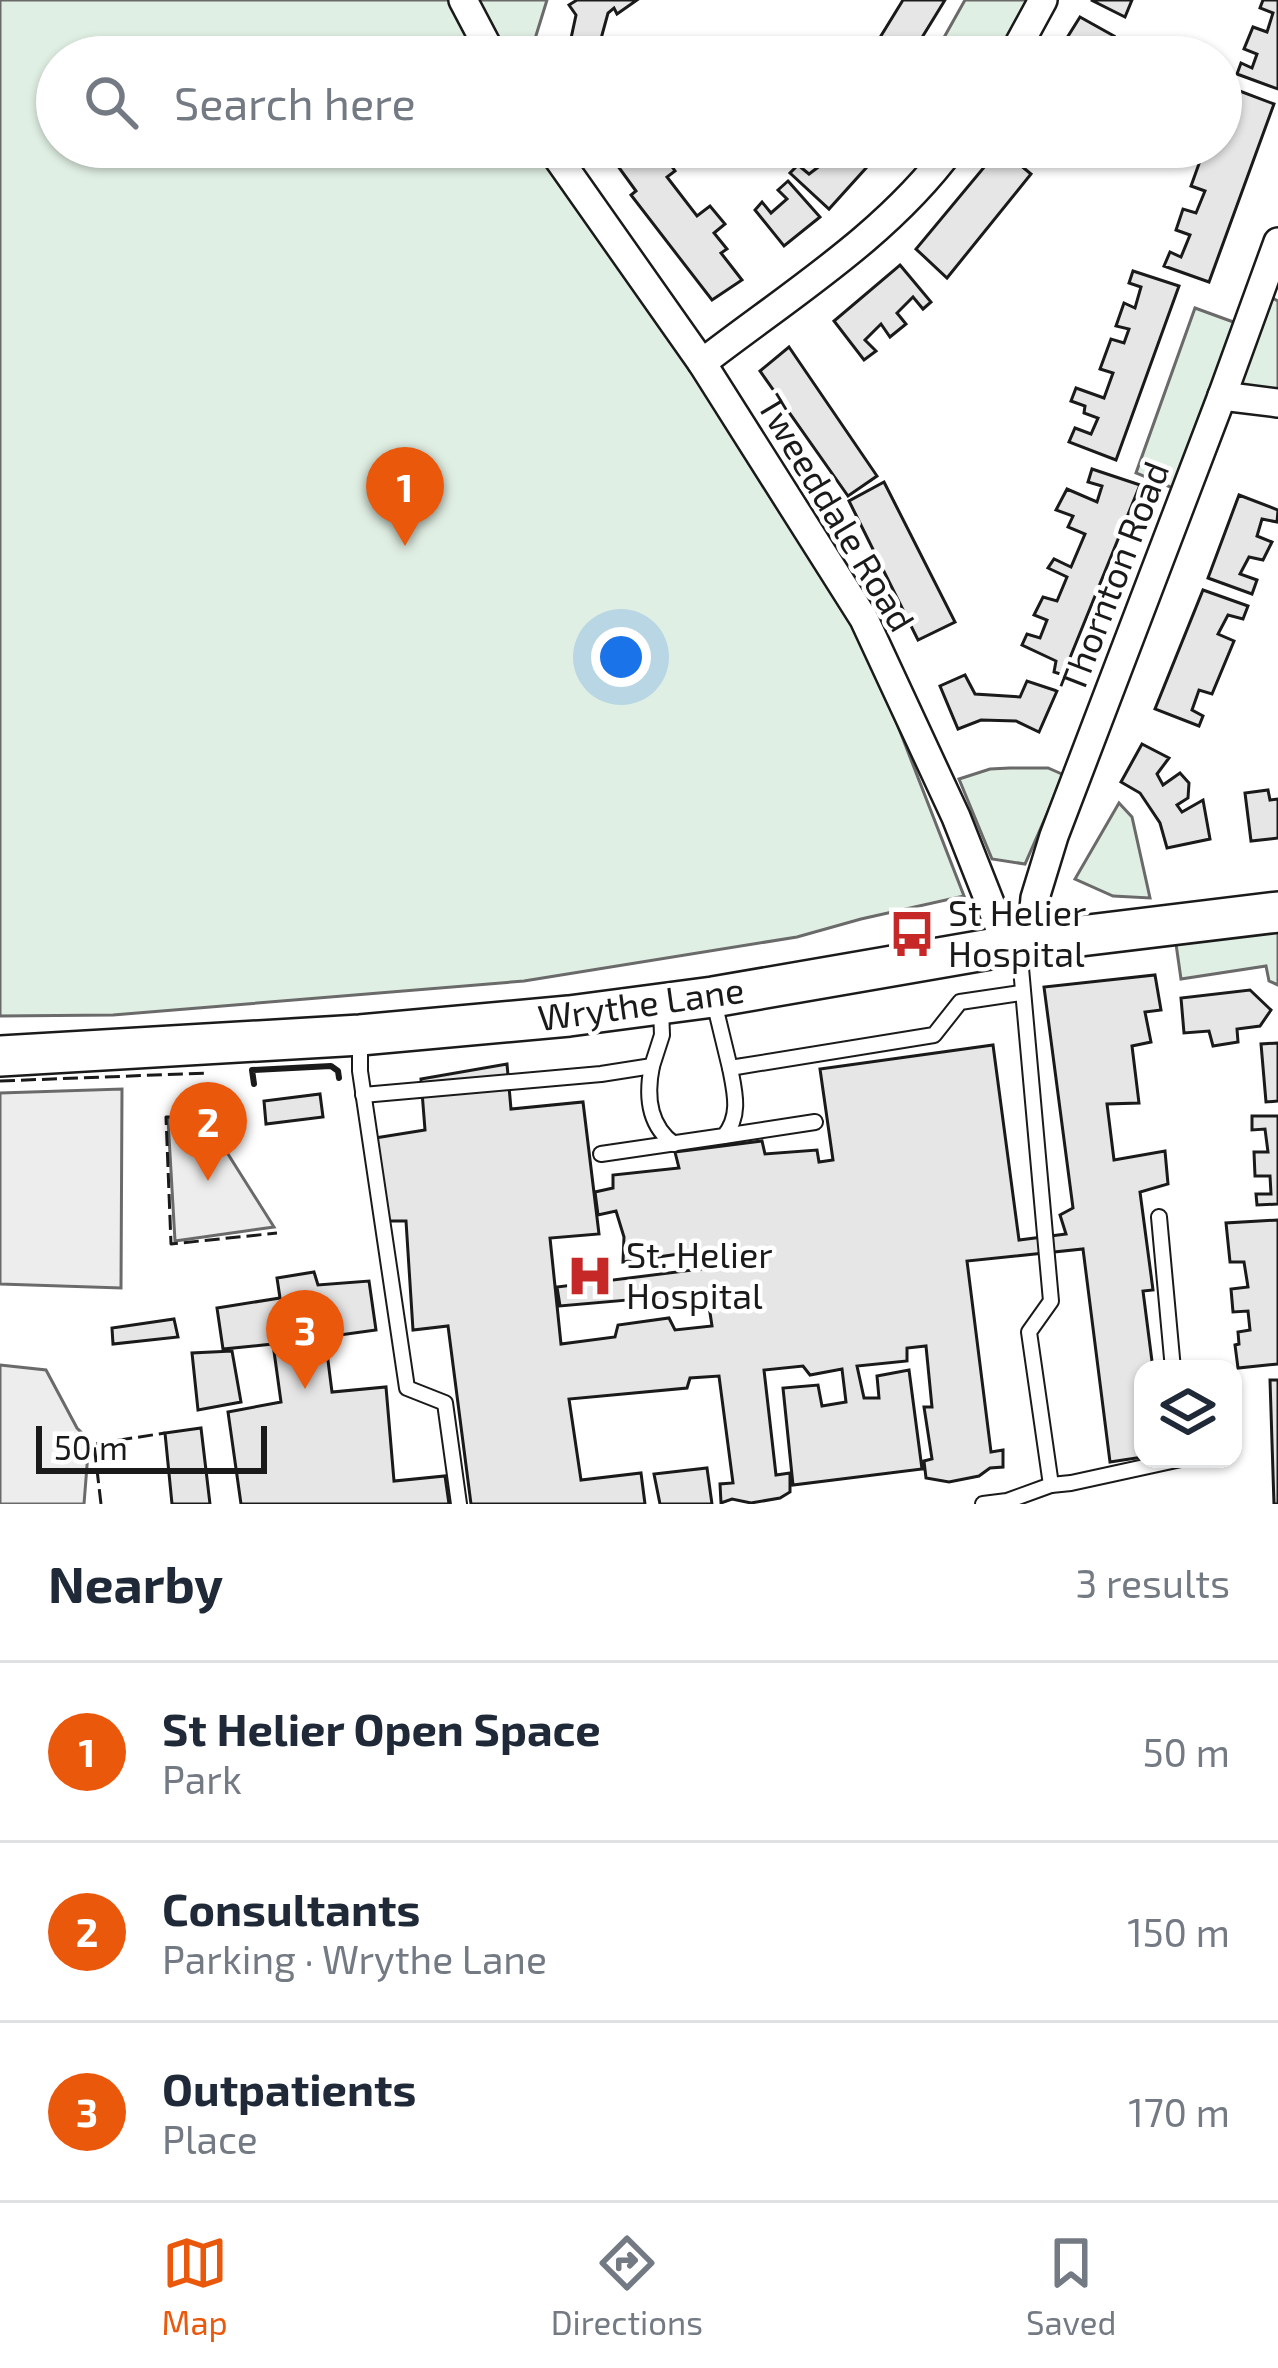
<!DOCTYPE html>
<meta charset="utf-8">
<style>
body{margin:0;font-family:"Exo 2",sans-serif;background:#f6f6f7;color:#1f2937}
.controls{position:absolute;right:36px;bottom:36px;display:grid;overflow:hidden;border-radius:24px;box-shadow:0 3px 9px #0004}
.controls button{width:108px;height:108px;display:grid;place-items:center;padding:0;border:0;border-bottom:3px solid #e0e1e3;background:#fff;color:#1f2937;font:60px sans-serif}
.scale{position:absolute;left:36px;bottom:30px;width:231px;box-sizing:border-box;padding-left:12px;border:6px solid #1a1a1a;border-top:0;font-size:33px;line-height:42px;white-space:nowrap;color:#1a1a1a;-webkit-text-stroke:9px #fff;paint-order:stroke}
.you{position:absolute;left:621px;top:657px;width:42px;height:42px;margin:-30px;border:9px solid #fff;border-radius:50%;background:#1a73e8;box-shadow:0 0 0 18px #1a73e833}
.badge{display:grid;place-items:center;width:78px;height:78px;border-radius:50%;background:#ea580c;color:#fff;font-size:39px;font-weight:700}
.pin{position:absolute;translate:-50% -99px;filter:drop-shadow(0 3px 6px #0008)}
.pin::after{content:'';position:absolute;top:63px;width:42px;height:36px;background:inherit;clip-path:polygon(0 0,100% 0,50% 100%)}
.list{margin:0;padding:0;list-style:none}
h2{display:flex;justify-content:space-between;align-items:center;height:156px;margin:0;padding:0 48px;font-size:51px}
h2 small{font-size:39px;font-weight:400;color:#747a83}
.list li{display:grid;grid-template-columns:78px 1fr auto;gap:36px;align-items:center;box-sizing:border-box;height:180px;padding:0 48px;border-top:3px solid #e0e1e3}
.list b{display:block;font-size:45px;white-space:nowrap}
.list p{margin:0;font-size:39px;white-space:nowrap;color:#747a83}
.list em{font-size:39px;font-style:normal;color:#747a83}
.icon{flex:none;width:66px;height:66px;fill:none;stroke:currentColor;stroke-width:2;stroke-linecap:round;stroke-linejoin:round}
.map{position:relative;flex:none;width:1278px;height:1504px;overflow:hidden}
.search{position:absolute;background:#fff;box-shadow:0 3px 9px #0004;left:36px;right:36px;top:36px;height:132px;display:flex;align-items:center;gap:30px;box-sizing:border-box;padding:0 42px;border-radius:66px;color:#747a83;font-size:45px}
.sheet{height:696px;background:#fff}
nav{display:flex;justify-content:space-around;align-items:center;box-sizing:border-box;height:168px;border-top:3px solid #e0e1e3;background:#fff;font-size:33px;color:#747a83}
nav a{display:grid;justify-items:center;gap:6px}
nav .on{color:#ea580c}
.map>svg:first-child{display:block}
.green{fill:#e0efe3;stroke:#6a6a6a;stroke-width:3}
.parking{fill:#ededed;stroke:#6a6a6a;stroke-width:3}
.building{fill:#e6e6e6;stroke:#1a1a1a;stroke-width:3}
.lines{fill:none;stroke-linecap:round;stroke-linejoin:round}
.service-casing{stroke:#1a1a1a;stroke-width:18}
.minor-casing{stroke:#1a1a1a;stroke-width:32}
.secondary-casing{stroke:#1a1a1a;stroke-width:44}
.service{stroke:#fff;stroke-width:14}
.minor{stroke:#fff;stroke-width:27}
.secondary{stroke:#fff;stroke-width:39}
.fence{stroke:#1a1a1a;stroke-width:3;stroke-dasharray:15 6;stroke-linecap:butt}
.wall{stroke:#1a1a1a;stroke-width:6}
.labels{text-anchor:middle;stroke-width:9;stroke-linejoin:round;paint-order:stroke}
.street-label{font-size:36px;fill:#1a1a1a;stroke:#fff}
.poi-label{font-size:36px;fill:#1a1a1a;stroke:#fff;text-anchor:start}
</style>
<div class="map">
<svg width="1278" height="1504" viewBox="0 0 1278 1504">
<rect width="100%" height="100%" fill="#fff"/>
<g class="green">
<path d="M0 0H456L483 57H57V147H540L633 281 843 604 882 685 964 896 861 919 797 937 524 981 113 1015 0 1016Z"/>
<path d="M463 0H547L534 42 521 57H493Z"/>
<path d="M965 0H1043L1012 57H933Z"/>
<path d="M1264 294 1278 301V396L1230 389Z"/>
<path d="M1195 308 1247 327 1185 493 1136 473Z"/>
<path d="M1010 768H1048L1064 775 1025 864 992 859 959 779 990 769Z"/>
<path d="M1119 803 1132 817 1150 898 1113 896 1075 879Z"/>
<path d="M1278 918V985L1269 981 1266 966 1181 979 1174 930Z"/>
</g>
<g class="parking">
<path d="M122 1089 121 1288 0 1284V1093Z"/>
<path d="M216 1118V1135L274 1227 175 1241 168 1119Z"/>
<path d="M0 1365 46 1370 77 1428 89 1440 84 1504H0Z"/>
</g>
<g class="building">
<path d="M577 0H637L617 14 614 8 608 13 596 57H567L576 15 569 5Z"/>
<path d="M903 0H945L910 57H898L876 44Z"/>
<path d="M1091 0H1132L1125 17Z"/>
<path d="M1263 0H1278V89L1237 74 1241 63 1252 68 1257 54 1244 49 1253 27 1267 32 1273 13 1260 8Z"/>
<path d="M1080 17 1114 36 1101 57H1055Z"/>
<path d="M1229 87 1274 104 1209 282 1164 266 1170 252 1181 257 1190 235 1176 230 1183 209 1196 213 1205 191 1191 186 1205 147H1221V111L1231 113 1235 103 1224 99Z"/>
<path d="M604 147H658L675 171 667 177 697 216 710 206 725 224 714 233 727 249 721 253 742 280 712 300 631 195 636 191Z"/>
<path d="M816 147H885L829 209 790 173 798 165 809 174 817 168 806 157Z"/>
<path d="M1000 148 1031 174 947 278 916 249Z"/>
<path d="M788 181 820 217 784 246 755 210 762 202 771 213 787 199 778 190Z"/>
<path d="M900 265 931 302 923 309 913 297 897 313 906 324 890 337 881 324 865 340 876 351 864 360 834 321Z"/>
<path d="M1133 271 1179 286 1116 460 1069 442 1075 428 1091 434 1098 418 1084 413 1085 406 1071 401 1076 388 1104 398 1113 373 1100 369 1111 339 1124 343 1129 329 1116 326 1124 303 1135 308 1141 287 1129 283Z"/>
<path d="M789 347 877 476 848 496 760 371Z"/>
<path d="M1092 469 1140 485 1063 675 1054 672 1056 661 1022 645 1027 634 1040 638 1047 620 1034 615 1043 597 1057 601 1067 577 1048 568 1054 559 1071 567 1085 534 1068 527 1073 516 1056 510 1067 489 1097 502 1102 486 1088 482Z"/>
<path d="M884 482 955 622 918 640 849 501Z"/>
<path d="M1239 495 1278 510 1277 522 1262 519 1257 536 1272 542 1263 560 1249 557 1240 574 1257 580 1252 594 1208 578Z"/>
<path d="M1203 590 1248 606 1243 619 1228 615 1218 634 1234 641 1212 694 1199 690 1192 710 1203 716 1199 726 1155 709Z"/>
<path d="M965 675 975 694 1020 697 1027 681 1057 691 1039 732 1016 721 981 720 958 729 940 686Z"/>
<path d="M1142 744 1169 758 1157 774 1163 785 1180 773 1189 783 1188 798 1177 805 1182 812 1203 800 1210 839 1167 848 1160 823 1140 793 1121 782Z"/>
<path d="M1268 790 1270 800 1278 799V838L1251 841 1245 793Z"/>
<path d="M1155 975 1161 1010 1145 1012 1151 1042 1132 1046 1139 1103 1107 1104 1114 1160 1165 1151 1168 1184 1140 1192 1153 1290 1143 1291 1153 1369H1143V1457L1110 1462 1083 1249 967 1261 991 1452 1003 1450V1467L990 1468 979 1476 949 1482 926 1478 924 1461 932 1459 924 1407H932L926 1346 907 1348V1361L857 1366 864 1398H879L877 1376 909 1370 922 1469 793 1485 783 1388 818 1385 822 1406 846 1402 842 1369 810 1375 803 1366 764 1370 776 1475 790 1473V1492L780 1498 751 1503 732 1499 721 1503 720 1484 733 1483 719 1376 690 1378 687 1388 569 1399 581 1480 641 1473 645 1504H471L448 1326 413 1330 406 1221H389L375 1138 425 1130 421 1079 507 1064 511 1109 583 1102 599 1234 550 1238 561 1344 615 1337 618 1325 669 1318 675 1330 712 1326 707 1293 560 1306 557 1287 701 1269 700 1251 623 1262 624 1237 616 1211 598 1215 595 1192 613 1188V1175L679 1168 675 1152 762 1141 765 1154 817 1150 819 1162 833 1160 820 1069 993 1045 1019 1240 1066 1234 1060 1215 1073 1208 1044 987Z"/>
<path d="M1250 990 1271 1010 1260 1026 1237 1029 1238 1042 1213 1046 1209 1031 1184 1033 1181 998Z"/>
<path d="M1278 1043V1101L1266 1102 1261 1044Z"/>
<path d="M320 1094 323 1117 266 1124 264 1101Z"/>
<path d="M1252 1116H1278V1204L1257 1205 1256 1194H1271L1270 1176H1255L1254 1152H1268L1265 1129 1252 1130Z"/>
<path d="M1278 1220V1364L1238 1368 1235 1345 1239 1344 1238 1332 1250 1330 1248 1311 1233 1312 1231 1289 1248 1287 1244 1262H1230L1226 1223Z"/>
<path d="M314 1272 318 1285 369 1281 376 1330 325 1337 332 1392 386 1387 394 1481 445 1476 449 1504H241L228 1412 281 1402 273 1344 223 1349 217 1308 280 1298 277 1278Z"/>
<path d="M174 1319 178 1337 113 1344 112 1328Z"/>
<path d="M232 1351 241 1402 198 1410 192 1353Z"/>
<path d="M1270 1380H1278V1504H1274Z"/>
<path d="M201 1428 210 1504H172L165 1433Z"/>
<path d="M707 1468 712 1504H660L654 1474Z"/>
</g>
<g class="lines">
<defs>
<g id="service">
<path d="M714 1002 730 1068 934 1035 960 1002 1021 993"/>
<path d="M360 1040V1071L407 1388 445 1403 459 1504"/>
<path d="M652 1066C646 1095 648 1125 674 1144"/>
<path d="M363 1095 601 1074 652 1066 662 1035 661 1009"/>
<path d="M724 1136 815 1122"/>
<path d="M601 1154 724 1136C741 1116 735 1093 730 1068"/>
<path d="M1159 1217 1173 1369"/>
<path d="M1051 1485 1071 1483 1181 1459"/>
<path d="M983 1504 1007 1501 1051 1485 1029 1332 1051 1301 1019 946"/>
</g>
<g id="minor">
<path d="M463 0 493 57"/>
<path d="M1012 57 1043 0"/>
<path d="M550 147 702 363 864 619 956 817 1007 946"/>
<path d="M702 363C787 297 887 236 952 147"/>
<path d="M1222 396 1278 403"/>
<path d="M1031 942 1035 898 1054 836 1222 396 1278 242"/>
</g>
<path id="secondary" d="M0 1056 360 1035 569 1016 713 997 1031 942 1278 912"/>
</defs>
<use href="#service" class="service-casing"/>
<use href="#minor" class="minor-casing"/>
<use href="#secondary" class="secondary-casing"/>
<use href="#service" class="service"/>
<use href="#minor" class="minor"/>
<use href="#secondary" class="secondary"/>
<g class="fence">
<path d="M0 1081 208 1073"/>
<path d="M194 1117H166L171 1244 277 1233"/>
<path d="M101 1504 94 1444 165 1433"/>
</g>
<path class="wall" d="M254 1084 252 1070 331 1066 338 1071 339 1078"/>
</g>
<defs>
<symbol id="bus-bare" viewBox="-9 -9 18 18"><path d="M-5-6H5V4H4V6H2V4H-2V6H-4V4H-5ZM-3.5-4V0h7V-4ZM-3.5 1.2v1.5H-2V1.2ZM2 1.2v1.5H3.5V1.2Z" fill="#c62828" stroke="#fff" stroke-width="2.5" paint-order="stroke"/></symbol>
<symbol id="hospital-bare" viewBox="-9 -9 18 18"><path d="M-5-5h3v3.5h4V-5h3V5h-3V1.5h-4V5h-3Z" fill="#c62828" stroke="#fff" stroke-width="2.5" paint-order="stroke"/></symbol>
</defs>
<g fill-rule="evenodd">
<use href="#bus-bare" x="879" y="901" width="66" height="66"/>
<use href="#hospital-bare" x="557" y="1243" width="66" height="66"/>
</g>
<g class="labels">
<g class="street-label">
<text transform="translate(836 513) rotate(59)" y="13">Tweeddale Road</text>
<text transform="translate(1114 577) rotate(-69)" y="13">Thornton Road</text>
<text transform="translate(641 1004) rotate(-8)" y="13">Wrythe Lane</text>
</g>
<g class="poi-label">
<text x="948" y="926">St Helier<tspan x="948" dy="41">Hospital</tspan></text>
<text x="626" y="1268">St. Helier<tspan x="626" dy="41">Hospital</tspan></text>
</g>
</g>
</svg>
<div class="controls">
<button><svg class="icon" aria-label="layers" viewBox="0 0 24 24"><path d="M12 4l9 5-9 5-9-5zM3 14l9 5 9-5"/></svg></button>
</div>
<div class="scale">50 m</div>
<div class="you"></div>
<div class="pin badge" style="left:405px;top:546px">1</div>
<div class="pin badge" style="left:208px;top:1181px">2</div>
<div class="pin badge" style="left:305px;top:1389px">3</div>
<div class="search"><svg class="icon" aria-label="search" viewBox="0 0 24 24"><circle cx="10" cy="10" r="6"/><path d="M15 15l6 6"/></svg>Search here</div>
</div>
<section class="sheet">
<h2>Nearby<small>3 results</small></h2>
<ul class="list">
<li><span class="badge">1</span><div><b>St Helier Open Space</b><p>Park</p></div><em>50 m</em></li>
<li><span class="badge">2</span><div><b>Consultants</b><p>Parking · Wrythe Lane</p></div><em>150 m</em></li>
<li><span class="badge">3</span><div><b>Outpatients</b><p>Place</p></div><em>170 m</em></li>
</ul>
</section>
<nav>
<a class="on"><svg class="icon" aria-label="map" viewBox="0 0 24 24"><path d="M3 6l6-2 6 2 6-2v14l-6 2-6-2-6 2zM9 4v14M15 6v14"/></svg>Map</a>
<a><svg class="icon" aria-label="directions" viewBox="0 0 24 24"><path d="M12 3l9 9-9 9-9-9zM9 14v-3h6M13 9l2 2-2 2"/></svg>Directions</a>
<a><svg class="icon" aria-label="saved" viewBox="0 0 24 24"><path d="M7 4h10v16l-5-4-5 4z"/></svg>Saved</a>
</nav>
